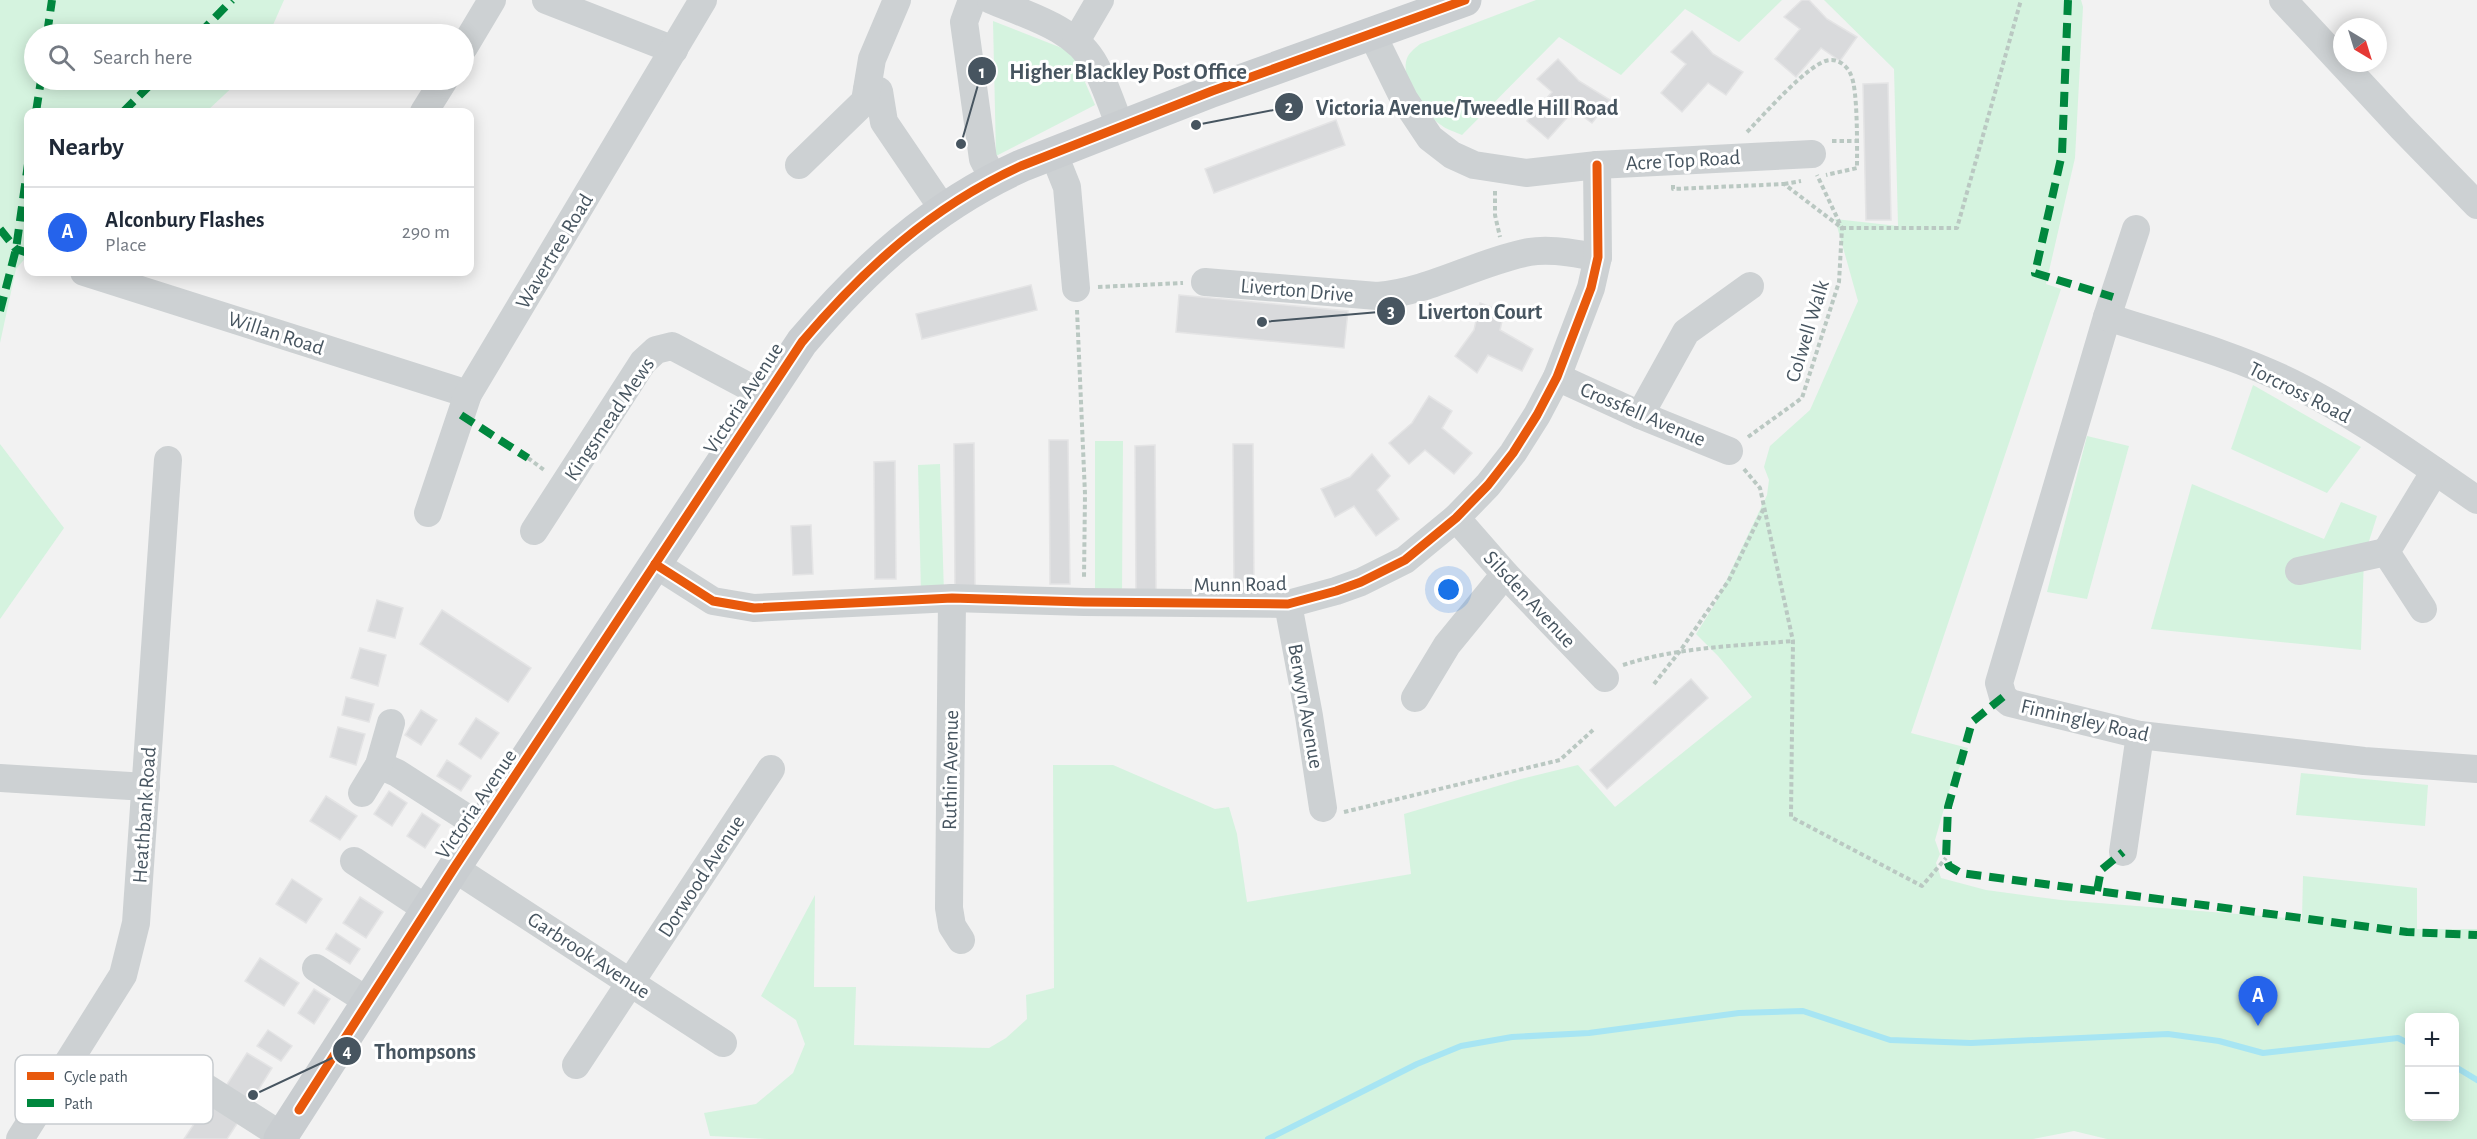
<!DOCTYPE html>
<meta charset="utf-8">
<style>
body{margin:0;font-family:"Alegreya Sans",sans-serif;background:#f6f6f7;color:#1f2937}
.controls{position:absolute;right:18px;bottom:18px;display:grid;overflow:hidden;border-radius:12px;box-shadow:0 3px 15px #0003}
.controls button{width:54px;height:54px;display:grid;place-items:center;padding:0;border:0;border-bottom:2px solid #e0e1e3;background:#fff;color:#1f2937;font:30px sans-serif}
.compass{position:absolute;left:2333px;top:18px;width:54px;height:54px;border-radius:50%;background:#fff;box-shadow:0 3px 15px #0003;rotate:142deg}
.you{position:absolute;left:1449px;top:590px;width:21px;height:21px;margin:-15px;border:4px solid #fff;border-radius:50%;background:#1a73e8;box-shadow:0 0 0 9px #1a73e833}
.badge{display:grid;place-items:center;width:39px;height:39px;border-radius:50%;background:#2563eb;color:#fff;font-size:20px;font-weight:700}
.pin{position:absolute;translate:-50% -50px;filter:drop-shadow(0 2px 3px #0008)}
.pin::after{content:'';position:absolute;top:32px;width:21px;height:18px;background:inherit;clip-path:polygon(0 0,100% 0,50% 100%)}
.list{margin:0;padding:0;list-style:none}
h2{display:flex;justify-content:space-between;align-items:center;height:78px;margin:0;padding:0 24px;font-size:26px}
h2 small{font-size:20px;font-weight:400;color:#747a83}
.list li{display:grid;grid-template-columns:39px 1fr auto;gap:18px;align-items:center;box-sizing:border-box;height:90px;padding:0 24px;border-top:2px solid #e0e1e3}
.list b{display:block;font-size:22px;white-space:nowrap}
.list p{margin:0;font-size:20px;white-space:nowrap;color:#747a83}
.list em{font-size:20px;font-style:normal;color:#747a83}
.icon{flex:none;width:33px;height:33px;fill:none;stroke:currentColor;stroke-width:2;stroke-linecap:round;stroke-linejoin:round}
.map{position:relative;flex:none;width:2477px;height:1139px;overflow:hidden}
.search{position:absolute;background:#fff;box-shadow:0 3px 15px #0003;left:24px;top:24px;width:450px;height:66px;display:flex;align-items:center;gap:15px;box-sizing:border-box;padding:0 21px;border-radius:33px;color:#747a83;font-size:22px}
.panel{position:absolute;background:#fff;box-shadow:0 3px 15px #0003;left:24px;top:108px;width:450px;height:168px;border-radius:12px}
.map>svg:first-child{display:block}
.green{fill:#d5f3df;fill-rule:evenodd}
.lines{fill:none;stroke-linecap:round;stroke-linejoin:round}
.stream{stroke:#a7e5f3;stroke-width:6}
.building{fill:#d9dadc;stroke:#e4e4e5;stroke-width:1.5}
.path{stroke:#bac8c2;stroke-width:4;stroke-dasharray:4.5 3;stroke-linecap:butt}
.minor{stroke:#cdd1d3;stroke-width:28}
.major{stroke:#c9cdd0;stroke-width:33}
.quiet{stroke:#00873e;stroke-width:8;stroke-dasharray:15 8;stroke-linecap:butt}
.cycleway-casing{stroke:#fff;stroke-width:13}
.cycleway{stroke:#e8590c;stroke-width:9}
.labels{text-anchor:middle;stroke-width:6;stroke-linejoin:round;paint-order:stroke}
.street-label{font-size:21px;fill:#475560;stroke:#fff}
.key{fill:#fff;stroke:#c8cccf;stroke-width:1.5}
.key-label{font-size:16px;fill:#475560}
.leader{fill:none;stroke:#475560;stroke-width:2}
.callout-dot{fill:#475560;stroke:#fff;stroke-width:2}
.mark-label{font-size:18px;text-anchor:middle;font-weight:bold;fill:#fff}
.callout-label{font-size:22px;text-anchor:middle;font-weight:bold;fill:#475560;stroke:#fff;stroke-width:6;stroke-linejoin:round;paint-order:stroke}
</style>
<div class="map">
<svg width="2477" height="1139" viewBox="0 0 2477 1139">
<rect width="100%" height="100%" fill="#f2f2f2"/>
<g class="green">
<path d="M0 0H284L269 34H34V80H240L206 112H28V255L16 269 0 343Z"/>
<path d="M1536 0H1782L1739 42 1685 9 1621 75 1559 37 1462 135C1456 132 1447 130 1441 125 1425 114 1402 82 1406 62 1407 54 1414 49 1420 44Z"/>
<path d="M1824 0H2081L2083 7 2075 158 2046 284 2061 289 1911 733 1968 748 1949 791 1935 840 1940 854 1936 863 1941 878 1986 890 2061 900 2302 919 2303 876 2417 888V929H2477V1139H2107L2074 1131 2033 1139H769L710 1136 704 1113 756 1104 793 1073 805 1044 796 1020 761 996 815 895 814 987H856L854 1045 989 1048 1006 1038 1027 1019 1026 995 1054 988 1053 765H1113L1215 809 1229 807 1237 834 1247 902 1411 874 1404 814 1521 779 1578 765 1615 807 1752 697 1718 656 1696 634 1715 604 1767 495 1769 480 1764 467 1770 446 1810 410 1858 301 1835 219 1898 226 1894 69ZM2410 1018H2454V1116H2410Z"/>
<path d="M993 21 1072 52 1095 105 996 156Z"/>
<path d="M2253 385 2361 447 2327 493 2231 449Z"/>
<path d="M2087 436 2129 446 2087 599 2047 592Z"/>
<path d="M1095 441H1123L1122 595H1095Z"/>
<path d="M0 444 64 528 0 619Z"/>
<path d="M940 464 944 593 921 594 918 465Z"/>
<path d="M2192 484 2324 539 2341 502 2377 516 2364 557 2361 650 2151 629Z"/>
<path d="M2301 773 2428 785 2425 826 2296 815Z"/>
</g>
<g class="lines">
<g class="stream">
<path d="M2454 1066 2477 1080"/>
<path d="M1268 1139 1417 1064 1461 1046 1512 1037 1589 1033 1739 1013 1803 1011 1890 1040 1971 1043 2168 1034 2219 1041 2263 1053 2398 1038 2410 1044"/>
</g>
</g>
<g class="building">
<path d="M1802 0H1809L1827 19 1857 37 1840 61 1821 48 1796 77 1775 59 1800 29 1784 17Z"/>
<path d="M1692 31 1713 54 1743 72 1726 95 1708 83 1682 112 1661 93 1686 64 1671 52Z"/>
<path d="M1558 59 1579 81 1610 100 1592 123 1574 110 1548 139 1527 121 1552 92 1537 79Z"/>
<path d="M1888 83 1891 220H1866L1863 84Z"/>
<path d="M1336 120 1345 145 1214 193 1205 169Z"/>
<path d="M1031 285 1037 310 922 339 916 314Z"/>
<path d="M1179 295 1348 311 1344 348 1176 332Z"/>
<path d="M1480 303 1504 312 1500 330 1533 349 1522 371 1488 355 1477 373 1455 356 1474 330Z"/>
<path d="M1429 396 1452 411 1442 428 1472 453 1454 474 1425 450 1409 464 1389 443 1412 423Z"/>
<path d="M1049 440H1068L1070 584H1050Z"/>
<path d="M974 443 975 588H955L954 444Z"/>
<path d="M1233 444H1253L1254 588H1234Z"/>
<path d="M1155 445 1156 590H1136L1135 446Z"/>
<path d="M1372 454 1390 476 1377 490 1399 519 1376 536 1354 506 1335 517 1321 489 1350 477Z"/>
<path d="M895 461 896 579H875L874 462Z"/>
<path d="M811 525 813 574 793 575 791 526Z"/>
<path d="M377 600 403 608 395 638 368 631Z"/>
<path d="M442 610 531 668 508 702 420 644Z"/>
<path d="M360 648 386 655 378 686 351 678Z"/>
<path d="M1691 679 1708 698 1607 789 1590 770Z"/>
<path d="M346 697 374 704 369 722 342 715Z"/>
<path d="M421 710 437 720 421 745 405 735Z"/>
<path d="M476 718 499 733 481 759 459 744Z"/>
<path d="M338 727 365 734 356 765 330 757Z"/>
<path d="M447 760 471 776 461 791 437 776Z"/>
<path d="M389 791 407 803 392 826 374 814Z"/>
<path d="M326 796 357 816 340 840 310 821Z"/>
<path d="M422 813 440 825 425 848 407 836Z"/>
<path d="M292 879 322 899 306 923 276 904Z"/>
<path d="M360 897 383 912 366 938 343 923Z"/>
<path d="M336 933 360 949 350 964 326 949Z"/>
<path d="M260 958 299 983 284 1006 245 981Z"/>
<path d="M314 989 330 999 314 1024 298 1013Z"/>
<path d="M268 1030 292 1046 281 1061 257 1046Z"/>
<path d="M247 1053 272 1068 249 1105 224 1089Z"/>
<path d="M212 1097 242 1116 227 1139H184Z"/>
</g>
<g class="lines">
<g class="path">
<path d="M1747 132C1762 117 1810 61 1830 60 1839 59 1848 67 1851 75 1858 90 1857 148 1857 168L1826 175"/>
<path d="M1832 141H1856"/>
<path d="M1784 184 1801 181"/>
<path d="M1673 185V189L1784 184 1842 228H1957L2021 0"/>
<path d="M1495 191V215L1500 237"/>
<path d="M1098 287 1183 283"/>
<path d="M1077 310 1085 494 1084 578"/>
<path d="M1748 437 1802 398 1839 282 1842 228 1817 175"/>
<path d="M528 458 544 470"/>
<path d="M1744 469 1760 488 1793 641 1791 817 1922 886 1946 858"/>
<path d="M1623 665C1678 647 1736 646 1793 641"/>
<path d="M1654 684 1680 651 1729 580 1764 508"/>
<path d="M1344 812 1560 760 1593 730"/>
</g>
<g class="minor">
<path d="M546 0 674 50"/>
<path d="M972 0 964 22 983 159 993 178"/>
<path d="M991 0C1026 15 1076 28 1095 65 1105 84 1112 106 1120 126"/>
<path d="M2283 0 2402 128 2477 205"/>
<path d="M1372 34 1404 99 1430 138 1452 155 1474 165 1526 173 1597 165 1812 154"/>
<path d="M1076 41 1100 0"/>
<path d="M464 47 492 0"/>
<path d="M867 90 879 91 884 122 943 209"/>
<path d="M424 112 444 80"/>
<path d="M1053 152 1067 187 1076 288"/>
<path d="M799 165 865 101 872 59 897 0"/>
<path d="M2136 229 2107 317 1999 683 2003 697 2010 703 2140 735 2364 761 2477 769"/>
<path d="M84 272 468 394"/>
<path d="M1205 282 1377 296C1430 292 1477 262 1529 252 1551 248 1576 254 1598 257"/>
<path d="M2107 317C2169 337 2233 354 2292 383 2357 415 2417 459 2477 500"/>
<path d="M1557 377 1640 415 1729 451"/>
<path d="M1640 415 1686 332 1750 286"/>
<path d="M428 513 468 394 703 0"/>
<path d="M1456 518 1505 574 1605 678"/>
<path d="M534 531 643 362 656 350 672 346 766 396"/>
<path d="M655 564 713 601 754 608 952 598 1084 602 1288 604 1336 591 1361 582 1405 560 1456 518 1488 485 1513 453 1537 415 1557 377 1591 288 1598 257 1597 165"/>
<path d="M2299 571 2386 552"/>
<path d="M952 598 949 908 952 926 961 940"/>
<path d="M1288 604 1309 716 1323 808"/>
<path d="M2423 609 2386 552 2435 471"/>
<path d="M1415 698 1447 645 1505 574"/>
<path d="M379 765 397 773 481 827"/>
<path d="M0 778 146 787"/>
<path d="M362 793 379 765 391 723"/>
<path d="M2123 852 2140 735"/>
<path d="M354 861 428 910"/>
<path d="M454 868 723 1043"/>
<path d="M316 968 369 1002"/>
<path d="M576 1065 771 769"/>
<path d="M180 1071 282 1136"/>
<path d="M20 1139 123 975 136 923 168 460"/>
</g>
<path class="major" d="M280 1139 454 868 802 342C865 268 931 207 1021 166L1212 91 1465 0"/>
<g class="quiet">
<path d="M2068 0 2062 154 2035 273 2113 297"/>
<path d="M47 34 52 0"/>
<path d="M199 34 232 0"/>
<path d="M36 112 41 80"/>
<path d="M123 112 155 80"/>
<path d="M0 229 16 249 28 253"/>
<path d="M0 311 16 249 28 164"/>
<path d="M461 415 528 458"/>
<path d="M2003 697 1972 722 1948 807 1946 858 1949 866 1961 873 2407 932 2477 935"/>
<path d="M2097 891 2101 870 2123 852"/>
</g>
<defs>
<g id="cycleway">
<path d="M655 564 713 601 754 608 952 598 1084 602 1288 604 1336 591 1361 582 1405 560 1456 518 1488 485 1513 453 1537 415 1557 377 1591 288 1598 257 1597 165"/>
<path d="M299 1110 454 868 802 342C865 268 931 207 1021 166L1212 91 1465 0"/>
</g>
</defs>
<use href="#cycleway" class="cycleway-casing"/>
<use href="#cycleway" class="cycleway"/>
</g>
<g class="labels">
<g class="street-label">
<text transform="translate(1683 160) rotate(-3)" y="7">Acre Top Road</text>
<text transform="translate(554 251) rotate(-59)" y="7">Wavertree Road</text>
<text transform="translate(1297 290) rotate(5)" y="7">Liverton Drive</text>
<text transform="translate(1807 331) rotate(-73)" y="7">Colwell Walk</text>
<text transform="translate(276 333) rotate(18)" y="7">Willan Road</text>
<text transform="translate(2300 392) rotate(27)" y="7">Torcross Road</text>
<text transform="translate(743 398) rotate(-57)" y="7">Victoria Avenue</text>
<text transform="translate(1643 414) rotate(23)" y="7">Crossfell Avenue</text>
<text transform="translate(609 419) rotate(-56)" y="7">Kingsmead Mews</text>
<text transform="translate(1240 584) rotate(-1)" y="7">Munn Road</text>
<text transform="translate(1530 599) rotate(47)" y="7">Silsden Avenue</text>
<text transform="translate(1306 706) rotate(80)" y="7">Berwyn Avenue</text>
<text transform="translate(2085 720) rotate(13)" y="7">Finningley Road</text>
<text transform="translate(950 770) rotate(-89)" y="7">Ruthin Avenue</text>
<text transform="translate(476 804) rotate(-56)" y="7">Victoria Avenue</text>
<text transform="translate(144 815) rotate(-86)" y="7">Heathbank Road</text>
<text transform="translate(701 876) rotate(-57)" y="7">Dorwood Avenue</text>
<text transform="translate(589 955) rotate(33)" y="7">Garbrook Avenue</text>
</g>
</g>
<rect x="15" y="1055" width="198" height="69" rx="9" class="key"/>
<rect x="27" y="1072" width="27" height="8" fill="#e8590c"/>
<rect x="27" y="1099" width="27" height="8" fill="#00873e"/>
<g class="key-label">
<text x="64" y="1082">Cycle path</text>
<text x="64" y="1109">Path</text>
</g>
<path class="leader" d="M961 144L982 71M1196 125L1289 107M1262 322L1391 311M253 1095L347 1051"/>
<g class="callout-dot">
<circle cx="961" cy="144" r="6"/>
<circle cx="1196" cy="125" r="6"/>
<circle cx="1262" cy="322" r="6"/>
<circle cx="253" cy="1095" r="6"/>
<circle cx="982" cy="71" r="15"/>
<circle cx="1289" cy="107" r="15"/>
<circle cx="1391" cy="311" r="15"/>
<circle cx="347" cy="1051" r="15"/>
</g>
<g class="mark-label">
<text x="982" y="78">1</text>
<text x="1289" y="113">2</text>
<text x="1391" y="317">3</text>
<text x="347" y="1057">4</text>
</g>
<g class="callout-label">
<text x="1128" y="79">Higher Blackley Post Office</text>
<text x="1467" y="115">Victoria Avenue/Tweedle Hill Road</text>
<text x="1480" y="319">Liverton Court</text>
<text x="425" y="1059">Thompsons</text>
</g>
</svg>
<div class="controls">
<button>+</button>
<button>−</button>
</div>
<svg class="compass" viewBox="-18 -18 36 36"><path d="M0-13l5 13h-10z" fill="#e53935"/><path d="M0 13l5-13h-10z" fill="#747a83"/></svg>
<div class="you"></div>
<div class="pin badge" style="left:2258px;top:1026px">A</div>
<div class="search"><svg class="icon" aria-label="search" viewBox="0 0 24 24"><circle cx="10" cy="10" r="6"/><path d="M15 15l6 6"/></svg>Search here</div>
<section class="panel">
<h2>Nearby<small></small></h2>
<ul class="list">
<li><span class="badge">A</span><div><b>Alconbury Flashes</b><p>Place</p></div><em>290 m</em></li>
</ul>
</section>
</div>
